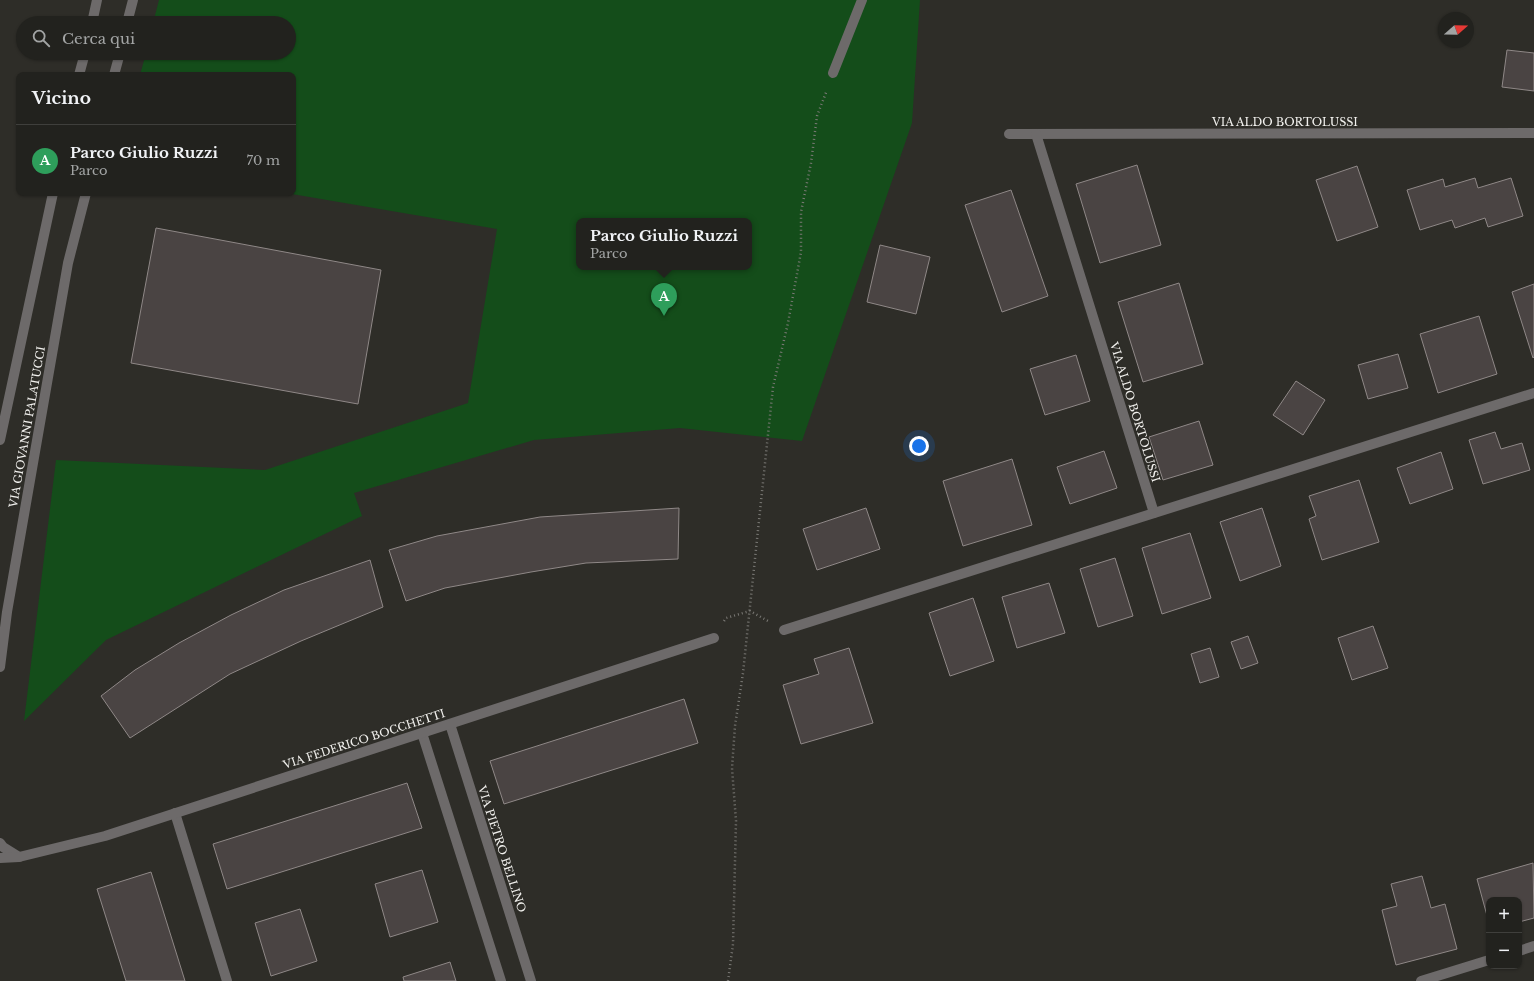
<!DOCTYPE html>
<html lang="it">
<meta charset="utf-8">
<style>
body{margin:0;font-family:"Libre Baskerville",serif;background:#2e2f2b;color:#f1f3f6}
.controls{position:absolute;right:12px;bottom:12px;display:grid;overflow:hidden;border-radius:8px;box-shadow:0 1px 3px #0004}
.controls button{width:36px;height:36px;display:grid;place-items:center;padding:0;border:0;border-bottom:1px solid #3f3f3c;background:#22221e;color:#f1f3f6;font:20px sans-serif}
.compass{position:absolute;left:1438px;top:12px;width:36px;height:36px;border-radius:50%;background:#22221e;box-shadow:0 1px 3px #0004;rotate:70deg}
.you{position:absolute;left:919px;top:446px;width:14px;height:14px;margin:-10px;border:3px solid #fff;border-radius:50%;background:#1a73e8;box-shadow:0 0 0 6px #1a73e833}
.badge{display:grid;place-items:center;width:26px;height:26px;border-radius:50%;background:#f2a17e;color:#fff;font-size:13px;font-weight:700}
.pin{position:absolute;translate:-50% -33px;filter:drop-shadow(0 1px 2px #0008)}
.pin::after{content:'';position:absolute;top:21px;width:14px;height:12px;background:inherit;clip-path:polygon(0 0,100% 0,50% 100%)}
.popup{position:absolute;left:576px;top:218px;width:176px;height:52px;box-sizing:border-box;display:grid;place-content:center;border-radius:8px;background:#22221e;filter:drop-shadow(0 1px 3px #0005);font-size:13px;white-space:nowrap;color:#a2a4a4}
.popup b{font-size:15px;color:#f1f3f6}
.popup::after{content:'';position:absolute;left:50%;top:100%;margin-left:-8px;border:8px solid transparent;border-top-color:#22221e}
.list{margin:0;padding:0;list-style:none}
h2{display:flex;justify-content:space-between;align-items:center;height:52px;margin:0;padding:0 16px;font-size:17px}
h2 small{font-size:13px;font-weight:400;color:#a2a4a4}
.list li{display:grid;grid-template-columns:26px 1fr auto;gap:12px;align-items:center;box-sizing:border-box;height:72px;padding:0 16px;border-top:1px solid #3f3f3c}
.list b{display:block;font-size:15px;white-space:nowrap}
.list p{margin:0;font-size:13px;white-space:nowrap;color:#a2a4a4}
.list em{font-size:13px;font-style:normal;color:#a2a4a4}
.icon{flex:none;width:22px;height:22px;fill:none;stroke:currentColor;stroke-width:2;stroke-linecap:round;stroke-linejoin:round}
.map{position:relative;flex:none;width:1534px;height:981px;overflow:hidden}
.search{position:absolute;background:#22221e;box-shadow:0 1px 3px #0004;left:16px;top:16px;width:280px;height:44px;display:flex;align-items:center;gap:10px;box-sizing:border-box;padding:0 14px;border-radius:22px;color:#a2a4a4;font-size:15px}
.panel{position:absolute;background:#22221e;box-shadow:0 1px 3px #0004;left:16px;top:72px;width:280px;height:124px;border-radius:8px}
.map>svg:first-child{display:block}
.green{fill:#144d1a;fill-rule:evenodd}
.building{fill:#4a4443;stroke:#8f8887}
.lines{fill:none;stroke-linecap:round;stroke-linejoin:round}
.path{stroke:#7b7a76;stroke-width:2.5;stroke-dasharray:1 3;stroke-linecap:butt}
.lane{stroke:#6d6a6a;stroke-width:10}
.street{stroke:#6d6a6a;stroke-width:10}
.labels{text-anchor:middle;stroke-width:3;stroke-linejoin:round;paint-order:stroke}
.street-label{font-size:11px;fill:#f1f0ed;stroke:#2e2d28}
</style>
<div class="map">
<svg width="1534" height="981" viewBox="0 0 1534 981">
<rect width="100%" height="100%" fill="#2e2d28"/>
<path class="green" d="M159 0H920L912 123 802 441 680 428 534 440 354 493 362 516 106 640 24 721 56 460 265 470 468 403 497 229 286 193H293V75H140L146 53H289V23H153ZM579 221H749V267H579Z"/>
<g class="building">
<path d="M1507 50 1534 53V91L1502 87Z"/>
<path d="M1137 165 1161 245 1100 263 1076 184Z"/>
<path d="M1357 166 1378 227 1337 241 1316 180Z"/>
<path d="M1475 178 1478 188 1511 178 1523 216 1488 227 1485 218 1455 228 1452 220 1420 230 1407 190 1443 179 1445 187Z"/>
<path d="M1011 190 1048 296 1002 312 965 205Z"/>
<path d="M156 228 381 270 358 404 131 363Z"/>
<path d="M880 245 930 257 916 314 867 302Z"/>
<path d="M1179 283 1203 364 1143 382 1118 302Z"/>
<path d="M1534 284V357L1533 358 1512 292Z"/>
<path d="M1479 316 1497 374 1438 393 1420 334Z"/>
<path d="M1398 354 1408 388 1368 399 1358 365Z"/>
<path d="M1076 355 1090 401 1045 415 1030 369Z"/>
<path d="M1296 381 1325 400 1303 435 1273 415Z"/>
<path d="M1199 421 1213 465 1163 480 1149 437Z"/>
<path d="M1495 432 1501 449 1522 443 1530 470 1483 484 1469 440Z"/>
<path d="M1104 451 1117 488 1070 504 1057 467Z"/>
<path d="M1441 452 1453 489 1410 504 1397 468Z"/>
<path d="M1012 459 1032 525 963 546 943 481Z"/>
<path d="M1359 480 1379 542 1322 560 1309 519 1316 516 1309 496Z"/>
<path d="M679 508 678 559 586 563 531 572 445 588 406 601 389 550 437 536 540 517Z"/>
<path d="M866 508 880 549 817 570 803 529Z"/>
<path d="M1262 508 1281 566 1240 581 1220 522Z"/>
<path d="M1190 533 1211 598 1162 614 1142 548Z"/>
<path d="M1115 558 1133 616 1098 627 1080 569Z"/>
<path d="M370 560 383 607 301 641 230 674 130 738 101 696 135 670 179 643 231 615 284 590Z"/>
<path d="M1049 583 1065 633 1017 648 1002 597Z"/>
<path d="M973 598 994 661 950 676 929 613Z"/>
<path d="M1373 626 1388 668 1352 680 1338 638Z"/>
<path d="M1248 636 1258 663 1241 669 1231 642Z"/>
<path d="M849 648 873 723 801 744 783 685 819 674 814 659Z"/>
<path d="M1210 648 1219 677 1200 683 1191 654Z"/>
<path d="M684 699 698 743 504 804 490 761Z"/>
<path d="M407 783 422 828 227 889 213 844Z"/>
<path d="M1533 863 1534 918 1519 922V900H1489V923L1477 879Z"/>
<path d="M422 870 438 922 390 937 375 884Z"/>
<path d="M151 872 185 981H126L97 889Z"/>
<path d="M1422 876 1431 908 1445 904 1457 949 1396 965 1382 910 1397 906 1391 884Z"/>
<path d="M300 909 317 961 271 976 255 923Z"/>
<path d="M450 962 456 981H404L403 977Z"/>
</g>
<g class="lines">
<g class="path">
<path d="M724 621 726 618 750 611 768 621"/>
<path d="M728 981 733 944 736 821 732 768 735 726 743 673 773 387 788 323 801 252V212L811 163 817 116 827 90"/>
</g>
<path class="lane" d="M833 73 862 0"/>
<g class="street">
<path d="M92 23 97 0"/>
<path d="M127 23 133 0"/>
<path d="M79 75 85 53"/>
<path d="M114 75 120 53"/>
<path d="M1009 134 1534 133"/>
<path d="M1036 134 1154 513"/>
<path d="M0 440 53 193"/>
<path d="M784 630 1534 393"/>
<path d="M0 667 7 612 68 263 86 193"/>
<path d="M450 724 531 981"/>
<path d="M422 733 501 981"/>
<path d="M175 813 227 981"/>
<path d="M0 843 3 847 19 857"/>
<path d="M0 858 19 857 105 836 714 638"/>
<path d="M1519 951 1534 946"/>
<path d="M1421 981 1489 960"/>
</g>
</g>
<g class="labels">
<g class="street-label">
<text x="1285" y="126">VIA ALDO BORTOLUSSI</text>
<text transform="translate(1135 412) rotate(73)" y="4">VIA ALDO BORTOLUSSI</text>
<text transform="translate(27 427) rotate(-80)" y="4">VIA GIOVANNI PALATUCCI</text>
<text transform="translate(364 739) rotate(-18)" y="4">VIA FEDERICO BOCCHETTI</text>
<text transform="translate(502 849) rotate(72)" y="4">VIA PIETRO BELLINO</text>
</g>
</g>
</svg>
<div class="controls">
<button>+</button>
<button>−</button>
</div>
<svg class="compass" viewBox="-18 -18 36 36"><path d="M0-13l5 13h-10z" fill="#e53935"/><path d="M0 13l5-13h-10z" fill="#a2a4a4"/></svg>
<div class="you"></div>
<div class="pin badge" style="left:664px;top:316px;background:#2e9e5b">A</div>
<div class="popup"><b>Parco Giulio Ruzzi</b>Parco</div>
<div class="search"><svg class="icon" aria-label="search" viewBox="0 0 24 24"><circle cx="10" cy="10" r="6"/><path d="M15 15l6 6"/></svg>Cerca qui</div>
<section class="panel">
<h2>Vicino<small></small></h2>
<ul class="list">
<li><span class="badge" style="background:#2e9e5b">A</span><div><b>Parco Giulio Ruzzi</b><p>Parco</p></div><em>70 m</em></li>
</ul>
</section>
</div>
